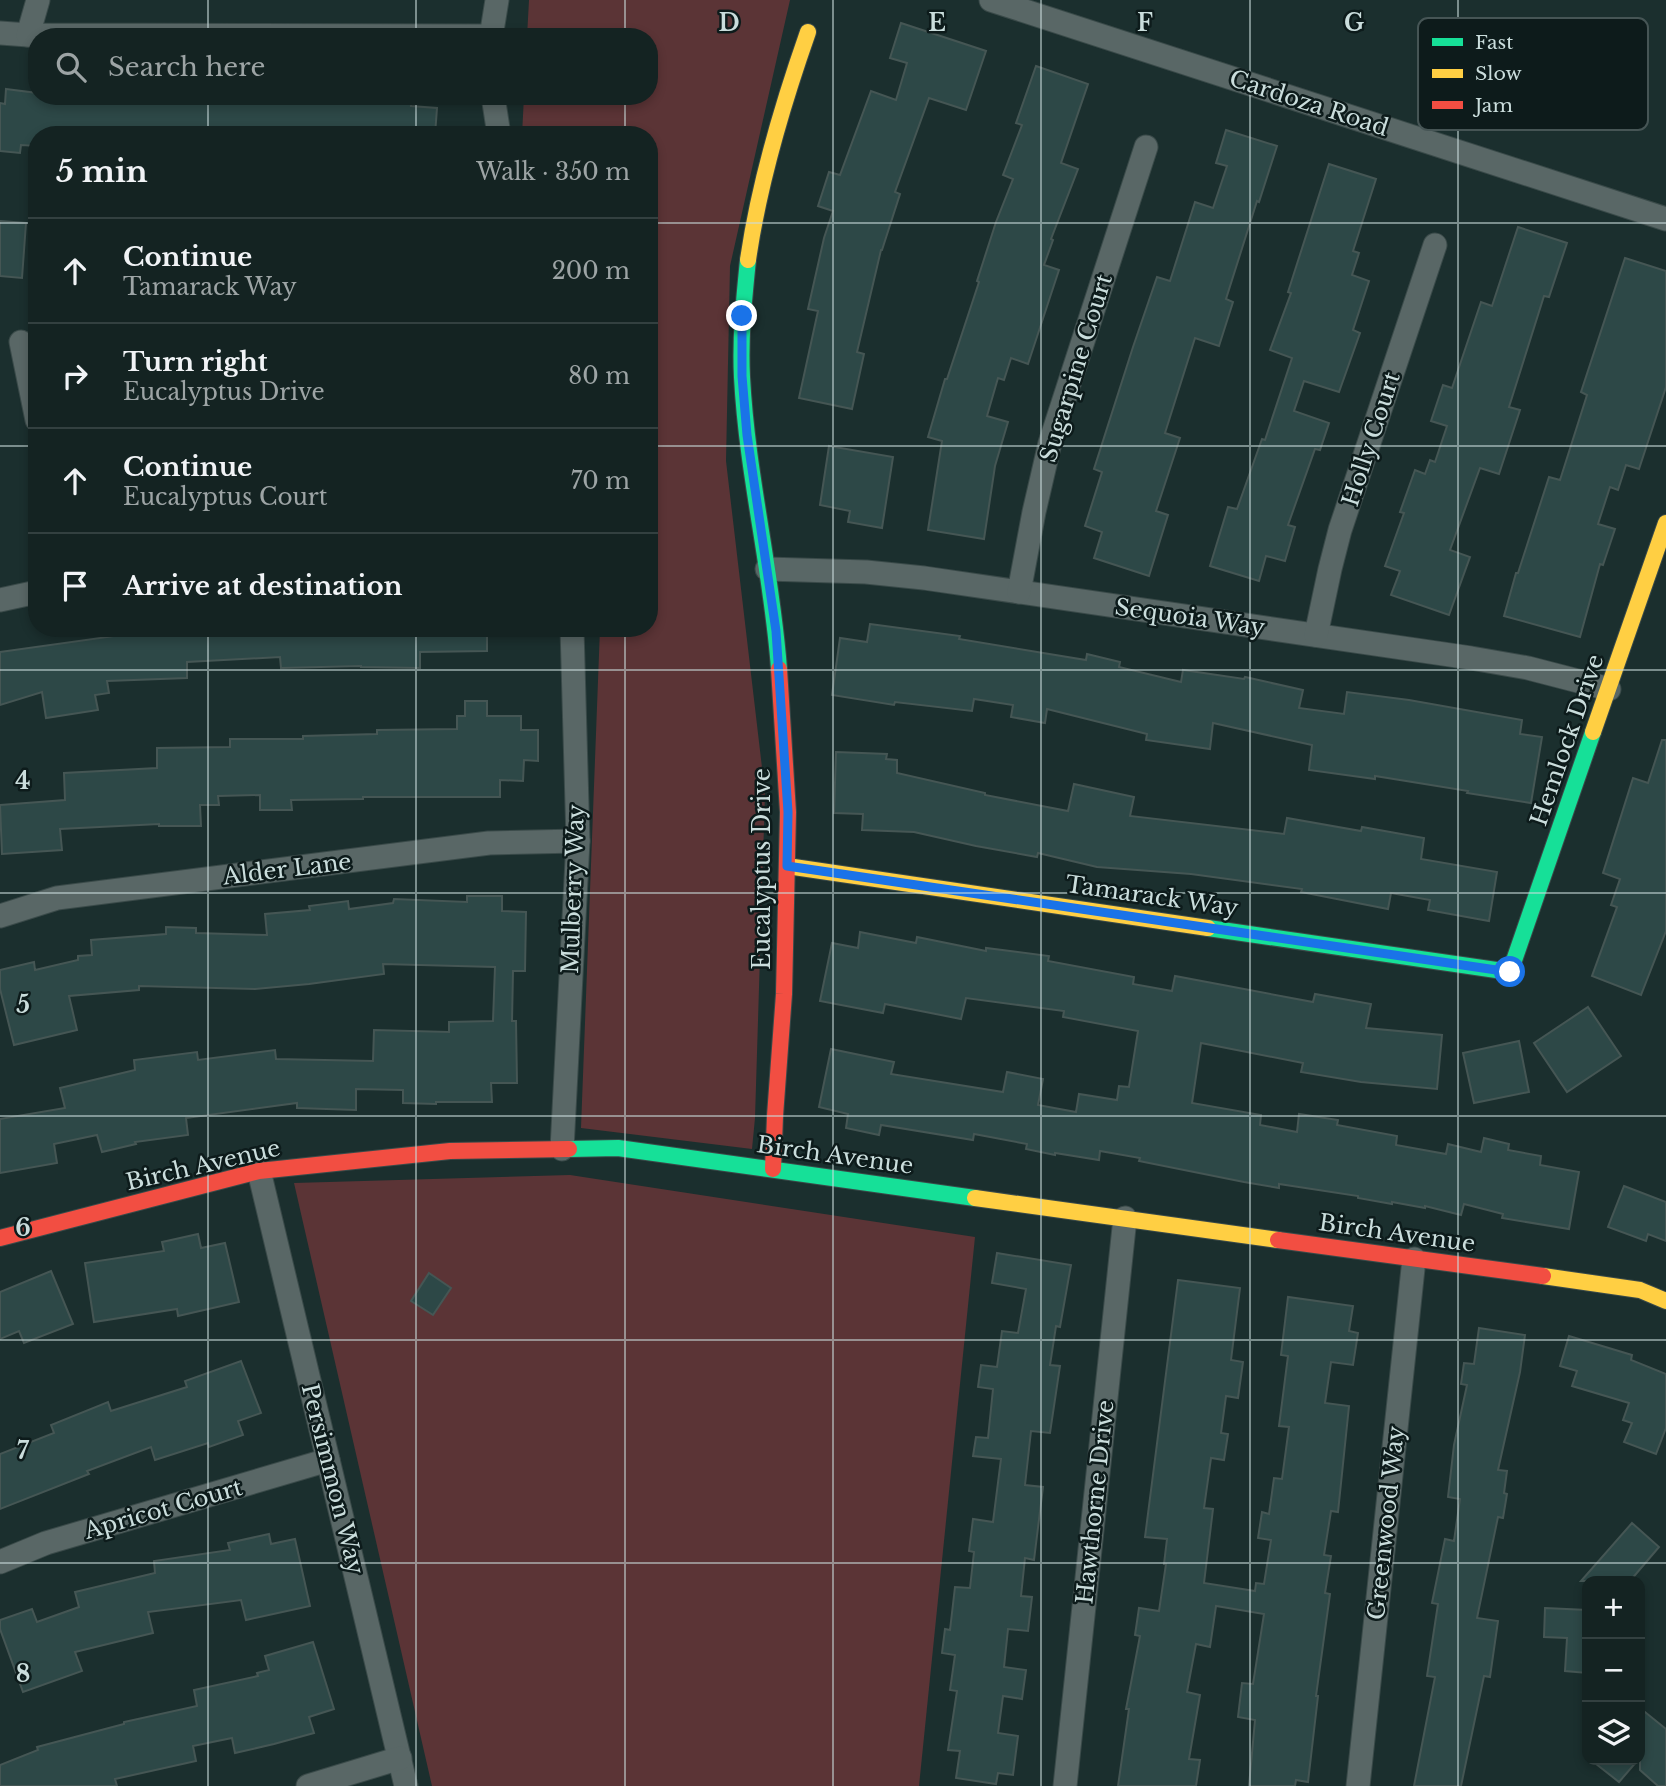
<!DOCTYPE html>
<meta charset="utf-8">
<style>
body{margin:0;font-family:"Libre Baskerville",serif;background:#1d2b2a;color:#f1f3f6}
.controls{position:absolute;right:21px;bottom:21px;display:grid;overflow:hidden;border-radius:14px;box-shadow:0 4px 10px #0003}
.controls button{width:63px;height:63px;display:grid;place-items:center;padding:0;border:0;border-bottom:2px solid #334040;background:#142322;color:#f1f3f6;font:35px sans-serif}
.stop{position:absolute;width:21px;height:21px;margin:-16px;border:5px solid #1a73e8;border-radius:50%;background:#fff}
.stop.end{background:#1a73e8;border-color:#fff;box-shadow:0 2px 7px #0008}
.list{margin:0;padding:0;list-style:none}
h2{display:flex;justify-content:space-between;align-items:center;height:91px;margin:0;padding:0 28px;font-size:30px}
h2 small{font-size:23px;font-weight:400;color:#9da4a5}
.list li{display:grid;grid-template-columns:46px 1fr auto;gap:21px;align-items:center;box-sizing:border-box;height:105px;padding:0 28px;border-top:2px solid #334040}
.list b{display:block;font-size:26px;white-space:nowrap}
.list p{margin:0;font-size:23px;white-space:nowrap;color:#9da4a5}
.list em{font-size:23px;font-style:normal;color:#9da4a5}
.icon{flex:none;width:38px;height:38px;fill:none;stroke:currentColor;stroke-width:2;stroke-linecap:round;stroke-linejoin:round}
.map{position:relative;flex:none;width:1666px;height:1786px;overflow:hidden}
.search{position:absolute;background:#142322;box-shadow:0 4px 10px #0003;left:28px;top:28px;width:630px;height:77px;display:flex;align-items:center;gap:18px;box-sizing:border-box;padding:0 24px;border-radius:28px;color:#9da4a5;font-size:26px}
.panel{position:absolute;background:#142322;box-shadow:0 4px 10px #0003;left:28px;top:126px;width:630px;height:511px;border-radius:28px}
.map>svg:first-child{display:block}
.green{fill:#5b3436}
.building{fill:#2d4847;stroke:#455654;stroke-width:2}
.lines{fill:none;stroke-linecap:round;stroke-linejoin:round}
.street-casing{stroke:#3a4a49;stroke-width:25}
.fast-casing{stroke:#3a4a49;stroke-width:18}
.slow-casing{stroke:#3a4a49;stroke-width:18}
.jam-casing{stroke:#3a4a49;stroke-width:18}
.street{stroke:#596766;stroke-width:23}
.fast{stroke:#16e098;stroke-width:16}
.slow{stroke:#ffcf43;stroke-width:16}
.jam{stroke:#f24e42;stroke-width:16}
.route{stroke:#1a73e8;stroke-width:9}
.grid{fill:none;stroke:#cadddc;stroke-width:2;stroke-opacity:0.55}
.labels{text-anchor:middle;stroke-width:5;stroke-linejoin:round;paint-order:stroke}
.street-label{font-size:23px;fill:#cadddc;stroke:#0d1b1b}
.key{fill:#0d1b1b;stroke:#465555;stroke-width:2}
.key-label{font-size:19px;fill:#cadddc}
.grid-label{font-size:23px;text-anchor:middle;font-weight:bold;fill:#cadddc;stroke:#0d1b1b;stroke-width:5;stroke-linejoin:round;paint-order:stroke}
</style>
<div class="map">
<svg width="1666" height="1786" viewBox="0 0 1666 1786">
<rect width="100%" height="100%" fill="#1b2f2e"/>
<g class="green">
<path d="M529 0H790L730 266 726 461 765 793 755 1118 752 1149 581 1128 600 628H649V135H522L524 96H649V37H527Z"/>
<path d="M570 1175 975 1237 919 1786H432L294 1183Z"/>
</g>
<g class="building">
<path d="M901 23 986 51 966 110 929 98 895 192 900 194 882 250H881L857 352 864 354 852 409 799 398 818 311 808 309 824 238 833 211 818 206 829 172 840 175 871 91 896 100 907 63 890 58Z"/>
<path d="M1036 66 1088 84 1061 163 1078 169 1051 239 1053 240 1044 265 1059 270 1028 364 1011 358 1004 380 998 378 987 416 1008 422 995 466 984 539 928 530 942 441 928 437 945 379H947L979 282 977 281 996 222 1013 179 1003 175 1022 125 1016 123Z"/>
<path d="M6 89 37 93V96H130L129 104 171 102 170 96H412L411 106 437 108 435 135H322L287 133V135H37V146L21 145 20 153 0 151V103L5 104Z"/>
<path d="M1226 130 1277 146 1259 202 1257 201 1226 299 1233 302 1219 346 1195 338 1165 433 1180 438 1156 511 1168 515 1149 576 1094 558 1102 532 1085 526 1102 472 1094 469 1133 347 1157 277 1170 281 1195 202 1213 208 1227 166 1216 163Z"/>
<path d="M1329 164 1376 179 1353 251 1359 253 1352 275 1369 281 1353 330 1360 333 1339 392 1304 381 1294 411 1329 423 1320 450 1315 449 1288 525 1295 527 1285 561 1266 556 1259 581 1210 566 1228 507 1237 509 1262 439 1265 440 1292 358 1270 350 1291 293 1288 292Z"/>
<path d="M0 221 26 223 22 278 0 276Z"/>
<path d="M1518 227 1567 243 1549 297 1544 296 1509 407 1520 410 1499 474 1480 468 1450 550 1470 557 1449 615 1391 595 1400 571 1385 566 1404 513 1400 512 1415 470 1425 474 1430 460 1435 462 1447 426 1431 421 1443 385 1452 388 1481 302 1492 306Z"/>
<path d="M1625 258 1666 271V387L1639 469 1626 465 1618 490 1610 487 1598 524 1615 529 1603 565 1600 564 1580 637 1504 616 1516 573H1518L1549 477 1560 480 1587 395 1581 392Z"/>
<path d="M829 446 893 457 882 528 848 522 850 511 820 505Z"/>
<path d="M870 624 960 636 959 639 1086 660 1087 654 1120 662 1119 667 1181 682 1183 670 1244 679 1245 677 1303 690 1299 708 1344 714 1347 692 1409 700 1522 720 1520 734 1542 737 1531 803 1467 793 1468 791 1375 776V779L1309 770 1312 745 1213 723 1210 749 1146 740 1147 734 1047 709 1045 723 1011 717 1013 705 974 699 972 711 895 702 894 705 832 695 840 638 867 642Z"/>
<path d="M122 628H487V651L420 652V668L361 667V666L281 668 280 657 187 662V678L107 681 109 693 95 695 98 710 46 718 42 692 0 705V652L122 635Z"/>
<path d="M465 701H487V716H521V730H538V761L524 760 523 781 500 780V797H363V799L291 800 292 810H260V795L218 796 219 805H200L201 826H159V824L60 829 62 850 2 854 0 805 65 800 64 773 157 768V748L230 747V739H303V736L377 734V730L457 729V716H465Z"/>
<path d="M1662 740H1666V931L1641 995 1592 976 1617 907 1611 905 1620 879 1603 873 1633 778 1648 783Z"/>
<path d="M836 752 887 754 886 759 897 760V773L985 793V795L1068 811 1074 784 1134 797 1130 816 1284 834 1287 818 1361 831 1362 827 1424 838 1421 859 1497 872 1489 921 1428 910 1430 900 1391 893 1388 909 1301 892 1302 889 1191 874 1097 867 1038 853 1037 857 976 846 914 832 862 830 863 814 834 813Z"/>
<path d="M467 896H502V911L526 912 525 971H513L512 1021H516L517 1083H491L492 1102H436V1104L403 1103V1090L356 1089V1110L297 1108V1103L186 1118 188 1135 135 1142 136 1144 102 1152 97 1135 54 1144 57 1163 0 1173V1119L65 1108 60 1088 135 1070 134 1060 197 1052 198 1060 275 1050 276 1059 373 1061 374 1030 449 1032V1022L493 1021 495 967 383 964 384 974 309 984 255 989 139 986V990L69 996 77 1030 14 1045 0 989V970L34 962 35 970 78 960V956L92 955 91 940 166 934V927L196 928V933L267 935 265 914 310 910 309 906 348 901 349 909 393 903 394 899 467 902Z"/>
<path d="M860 932 916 943 917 937 986 951V948L1049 956 1048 961 1134 977 1133 984 1172 991 1175 976 1313 1002 1315 994 1371 1004 1366 1028 1442 1035 1437 1089 1361 1082 1301 1072 1303 1063 1201 1043 1192 1103 1261 1115 1260 1125 1297 1132 1299 1114 1338 1120 1337 1125 1397 1136 1396 1145 1446 1154 1448 1144 1481 1152 1484 1138 1509 1144 1508 1150 1541 1156 1540 1165 1579 1172 1569 1229 1502 1218 1503 1214 1464 1204 1461 1215 1425 1206V1208L1392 1202V1204L1358 1198V1196L1279 1184V1188L1244 1182 1139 1161 1140 1158 1100 1151 1099 1160 1055 1153V1155L1026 1149 1027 1144 974 1134 973 1140 881 1125 879 1135 846 1128 848 1114 819 1107 831 1049 894 1062 891 1074 1003 1092 1007 1072 1043 1079 1038 1105 1076 1112 1079 1094 1117 1100 1119 1086 1129 1087 1138 1031 1063 1017 1064 1011 966 998 961 1019 885 1004 883 1013 820 1001 832 943 858 948Z"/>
<path d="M1588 1007 1621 1056 1567 1092 1534 1043Z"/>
<path d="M1519 1041 1529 1092 1474 1103 1463 1053Z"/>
<path d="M1624 1186 1666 1202V1241L1648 1234 1646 1241 1608 1227Z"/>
<path d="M198 1234 201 1248 225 1243 239 1302 178 1316 177 1309 94 1322 85 1263 164 1251 162 1242Z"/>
<path d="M997 1253 1071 1265 1060 1327 1056 1326 1050 1365 1060 1366 1050 1433 1031 1431 1025 1485 1043 1487 1034 1560 1025 1558 1021 1596 1032 1597 1028 1631 1008 1629 1004 1667 1026 1670 1022 1699 1003 1696 998 1733 1018 1736 1013 1775 998 1773 996 1784 956 1778 960 1751 948 1750 957 1691 950 1690 955 1655 942 1653 945 1629 950 1630 955 1587 970 1588 974 1552 969 1551 973 1519 993 1522 1001 1459 973 1456 976 1437 988 1438 993 1389 978 1387 981 1365 997 1367 1002 1331 1018 1333 1026 1289 992 1283Z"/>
<path d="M51 1271 73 1324 24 1343 19 1331 0 1339V1292Z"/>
<path d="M429 1273 451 1288 433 1315 411 1301Z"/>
<path d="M1178 1280 1240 1288 1231 1360 1243 1362 1238 1398 1226 1396 1221 1433 1228 1434 1224 1460 1211 1458 1204 1508 1213 1509 1204 1583 1255 1591 1256 1583 1264 1584 1271 1540 1258 1538 1262 1512 1269 1514 1274 1478 1282 1479 1289 1427 1279 1426 1288 1356 1281 1355 1288 1297 1353 1306 1349 1331 1358 1333 1353 1365 1331 1362 1325 1403 1349 1406 1338 1512 1331 1511 1324 1555 1331 1556 1325 1593 1330 1594 1316 1696H1318L1308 1782 1296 1780 1295 1786H1249L1255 1720 1238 1717 1242 1683 1253 1684 1264 1614 1216 1606 1210 1647 1196 1644 1187 1692 1200 1695 1189 1759 1200 1760 1196 1786H1118L1129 1709H1126L1140 1636 1135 1635 1139 1608 1159 1611 1166 1564H1164L1167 1539 1145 1537Z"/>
<path d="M1479 1328 1525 1335 1520 1372 1498 1470 1507 1471 1504 1493 1507 1494 1503 1518 1498 1517 1477 1618 1498 1621 1490 1677 1484 1676 1461 1786H1414L1435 1677 1427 1676 1438 1604 1432 1603 1445 1539 1454 1541 1460 1499 1448 1497 1454 1445 1467 1385 1461 1384 1464 1363 1474 1364Z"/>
<path d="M1569 1336 1632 1355 1631 1360 1666 1374V1428L1656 1454 1624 1442 1632 1423 1623 1420 1629 1403 1572 1386 1577 1371 1560 1366Z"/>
<path d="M241 1361 261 1413 238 1421 243 1435 209 1447 208 1443 155 1460 151 1447 87 1471 89 1474 0 1509V1454L54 1433 51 1425 108 1402 111 1411 187 1387 185 1381Z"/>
<path d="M1632 1523 1659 1547 1630 1581H1581Z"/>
<path d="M269 1534 271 1544 295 1539 310 1606 246 1620 241 1600 148 1612 153 1633 75 1652 82 1671 23 1692 0 1629V1620L32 1609 37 1622 79 1607 75 1592 155 1573 154 1561 230 1550 228 1543Z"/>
<path d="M1545 1608 1587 1610V1673L1565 1671 1567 1638 1544 1637Z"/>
<path d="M313 1642 334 1709 309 1717 314 1733 274 1744 235 1753 232 1738 193 1746 196 1761 115 1779 117 1786H0V1765L38 1750 37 1747 124 1724V1722L197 1706 194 1690 258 1676 257 1673 269 1670 265 1656Z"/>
<path d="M1640 1708 1666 1729V1786H1658L1640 1770Z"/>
<path d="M1591 1760H1638L1619 1782Z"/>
</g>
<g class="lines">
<defs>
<g id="street">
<path d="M991 0 1666 219"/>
<path d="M0 33 28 35 491 36"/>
<path d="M28 35 38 0"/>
<path d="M491 37 497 0"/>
<path d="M493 96 499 135"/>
<path d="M21 342 37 420"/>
<path d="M767 569 866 572 924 578 1471 658 1528 668 1609 689"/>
<path d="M1019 592 1034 512 1050 443 1146 147"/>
<path d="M0 600 37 592"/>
<path d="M1316 635 1330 569 1340 530 1435 245"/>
<path d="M0 916 57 898 489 843 578 841"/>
<path d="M562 1149 578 841 572 628"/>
<path d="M259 1171 406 1786"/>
<path d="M0 1562 46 1543 328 1460"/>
<path d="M308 1786 400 1758"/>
<path d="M1065 1786 1125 1218"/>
<path d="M1358 1786 1414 1259"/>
</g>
<g id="fast">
<path d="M748 260C744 299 740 338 742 377 747 475 772 571 779 669"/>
<path d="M1208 928 1510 972 1593 732"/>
<path d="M569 1149 618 1148 975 1198"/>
</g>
<g id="slow">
<path d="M748 260C759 183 782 106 808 32"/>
<path d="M1593 732 1666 523"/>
<path d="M787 866 1208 928"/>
<path d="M975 1198 1278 1240"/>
<path d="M1543 1276 1640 1290 1666 1301"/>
</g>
<g id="jam">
<path d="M773 1169 775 1116 784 994 788 812 779 669"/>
<path d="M0 1238 259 1171 450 1151 569 1149"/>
<path d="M1278 1240 1543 1276"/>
</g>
</defs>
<use href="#street" class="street-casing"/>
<use href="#fast" class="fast-casing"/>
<use href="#slow" class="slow-casing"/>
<use href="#jam" class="jam-casing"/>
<use href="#street" class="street"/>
<use href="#fast" class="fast"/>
<use href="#slow" class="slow"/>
<use href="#jam" class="jam"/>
</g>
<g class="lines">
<path class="route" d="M742 316V376L747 435 776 631 788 812 787 866 1510 972"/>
</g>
<path class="grid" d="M208 0V37M416 0V37M625 0V37M833 0V1786M1041 0V1786M1250 0V1786M1458 0V1786M208 96V135M416 96V135M625 96V135M0 223H37M649 223H1666M0 446H37M649 446H1666M208 628V1786M416 628V1786M625 628V1786M0 670H1666M0 893H1666M0 1116H1666M0 1340H1666M0 1563H1666"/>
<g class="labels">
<g class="street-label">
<text transform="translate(1309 103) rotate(18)" y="8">Cardoza Road</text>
<text transform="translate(1076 368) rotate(-73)" y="8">Sugarpine Court</text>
<text transform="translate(1371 439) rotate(-72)" y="8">Holly Court</text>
<text transform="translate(1190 617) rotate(8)" y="8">Sequoia Way</text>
<text transform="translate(1567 740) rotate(-71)" y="8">Hemlock Drive</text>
<text transform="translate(287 869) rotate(-7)" y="8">Alder Lane</text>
<text transform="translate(762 869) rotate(-90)" y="8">Eucalyptus Drive</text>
<text transform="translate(573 889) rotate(-88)" y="8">Mulberry Way</text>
<text transform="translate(1152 896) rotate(8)" y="8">Tamarack Way</text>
<text transform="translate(835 1155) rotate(8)" y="8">Birch Avenue</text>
<text transform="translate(203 1165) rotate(-13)" y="8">Birch Avenue</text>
<text transform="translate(1397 1233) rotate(8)" y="8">Birch Avenue</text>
<text transform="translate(333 1479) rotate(76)" y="8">Persimmon Way</text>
<text transform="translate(1095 1502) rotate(-84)" y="8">Hawthorne Drive</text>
<text transform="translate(163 1509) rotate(-16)" y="8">Apricot Court</text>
<text transform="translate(1386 1523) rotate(-84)" y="8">Greenwood Way</text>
</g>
</g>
<rect x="1418" y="18" width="230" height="112" rx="10" class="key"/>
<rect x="1432" y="38" width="31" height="8" fill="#16e098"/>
<rect x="1432" y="69" width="31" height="9" fill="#ffcf43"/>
<rect x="1432" y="101" width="31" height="8" fill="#f24e42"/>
<g class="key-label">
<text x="1475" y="49">Fast</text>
<text x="1475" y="80">Slow</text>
<text x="1475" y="112">Jam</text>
</g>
<g class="grid-label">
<text x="729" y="31">D</text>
<text x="937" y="31">E</text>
<text x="1145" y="31">F</text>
<text x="1354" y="31">G</text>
<text x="23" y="789">4</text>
<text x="23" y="1013">5</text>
<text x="23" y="1236">6</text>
<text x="23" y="1459">7</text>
<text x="23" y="1682">8</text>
</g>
</svg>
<div class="controls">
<button>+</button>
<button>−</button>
<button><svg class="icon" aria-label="layers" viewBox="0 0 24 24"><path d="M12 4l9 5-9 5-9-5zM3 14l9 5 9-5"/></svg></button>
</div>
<div class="stop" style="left:1510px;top:972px"></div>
<div class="stop end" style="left:742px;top:316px"></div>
<div class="search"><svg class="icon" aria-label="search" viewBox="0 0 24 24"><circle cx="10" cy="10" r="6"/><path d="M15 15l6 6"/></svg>Search here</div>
<section class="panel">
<h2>5 min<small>Walk · 350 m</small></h2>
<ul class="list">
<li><svg class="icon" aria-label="ahead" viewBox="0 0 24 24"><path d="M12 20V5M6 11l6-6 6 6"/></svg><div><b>Continue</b><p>Tamarack Way</p></div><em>200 m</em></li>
<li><svg class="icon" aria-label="right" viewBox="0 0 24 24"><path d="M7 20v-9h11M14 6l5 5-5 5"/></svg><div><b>Turn right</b><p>Eucalyptus Drive</p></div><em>80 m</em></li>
<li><svg class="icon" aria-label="ahead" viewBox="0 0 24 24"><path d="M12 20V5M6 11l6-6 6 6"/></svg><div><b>Continue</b><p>Eucalyptus Court</p></div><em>70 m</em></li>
<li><svg class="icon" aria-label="arrive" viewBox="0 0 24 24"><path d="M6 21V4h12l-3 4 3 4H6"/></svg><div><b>Arrive at destination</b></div></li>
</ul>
</section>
</div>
